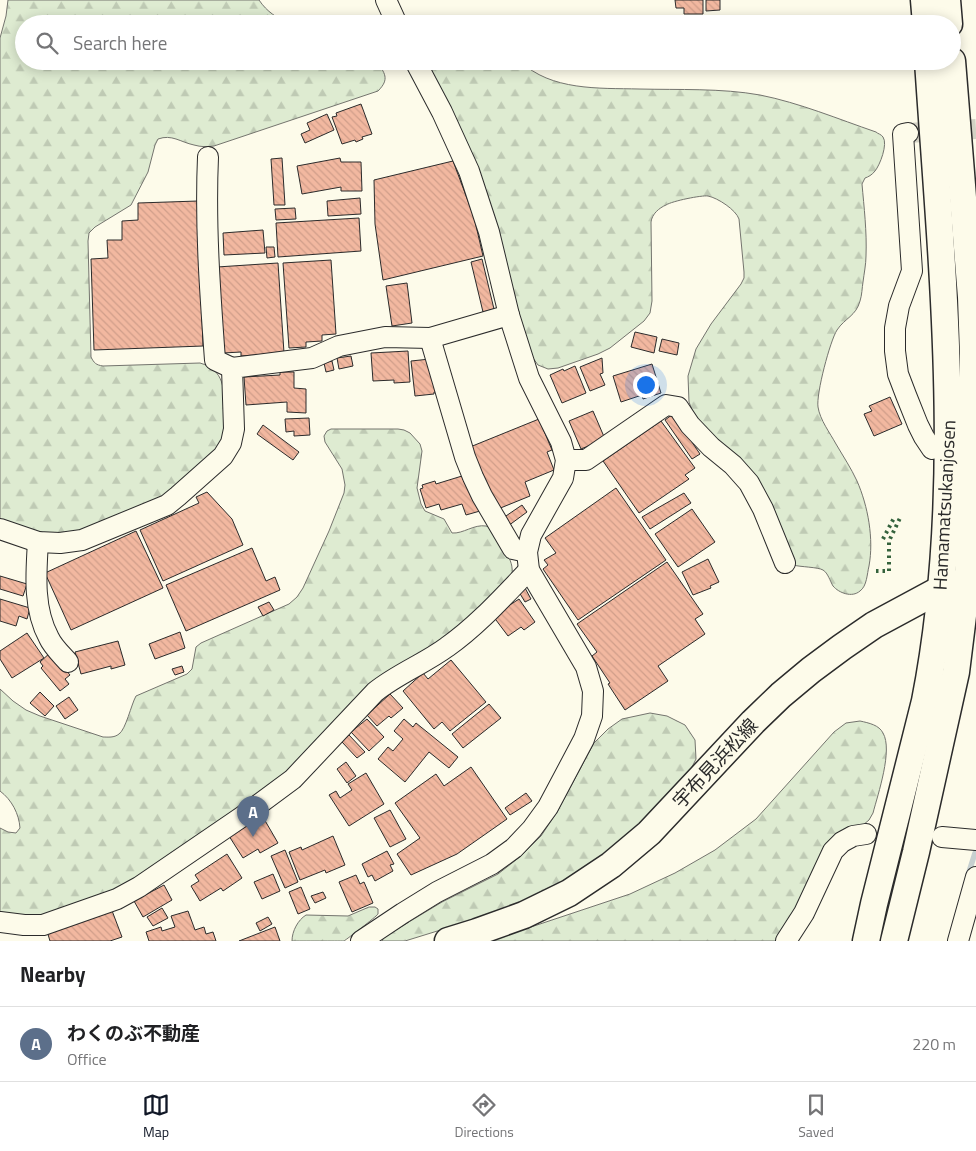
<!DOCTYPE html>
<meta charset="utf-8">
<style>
body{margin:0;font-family:"Titillium Web","Noto Sans JP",sans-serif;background:#f2f2f2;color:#202124}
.you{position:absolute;left:645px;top:384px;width:18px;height:18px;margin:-12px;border:4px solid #fff;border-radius:50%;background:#1a73e8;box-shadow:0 0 0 8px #1a73e833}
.badge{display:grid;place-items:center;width:32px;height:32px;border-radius:50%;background:#111827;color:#fff;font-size:16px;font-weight:700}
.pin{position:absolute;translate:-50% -41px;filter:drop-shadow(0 1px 2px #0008)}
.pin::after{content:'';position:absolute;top:26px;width:18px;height:15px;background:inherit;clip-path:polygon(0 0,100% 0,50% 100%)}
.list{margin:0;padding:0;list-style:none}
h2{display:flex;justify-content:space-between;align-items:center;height:65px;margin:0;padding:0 20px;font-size:21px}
h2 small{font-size:16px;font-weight:400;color:#757577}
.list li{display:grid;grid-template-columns:32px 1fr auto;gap:15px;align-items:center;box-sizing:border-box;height:75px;padding:0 20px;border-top:1px solid #e0e0e0}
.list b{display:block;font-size:19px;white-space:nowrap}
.list p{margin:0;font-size:16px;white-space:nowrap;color:#757577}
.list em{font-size:16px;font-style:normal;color:#757577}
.icon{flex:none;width:28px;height:28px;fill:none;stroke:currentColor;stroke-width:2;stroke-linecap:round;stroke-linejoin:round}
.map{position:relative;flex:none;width:976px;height:941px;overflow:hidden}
.search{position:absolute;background:#fff;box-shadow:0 2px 12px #0003;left:15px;right:15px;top:15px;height:55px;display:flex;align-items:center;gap:12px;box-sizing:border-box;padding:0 18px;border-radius:28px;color:#757577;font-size:19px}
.sheet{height:140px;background:#fff}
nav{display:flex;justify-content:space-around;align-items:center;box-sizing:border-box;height:70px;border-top:1px solid #e0e0e0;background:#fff;font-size:14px;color:#757577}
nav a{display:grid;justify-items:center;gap:2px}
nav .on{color:#111827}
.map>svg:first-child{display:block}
.forest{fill:url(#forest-firs);stroke:#74746e}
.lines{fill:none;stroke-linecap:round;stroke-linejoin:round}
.stream{stroke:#c7d0d0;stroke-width:5.5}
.building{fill:url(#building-back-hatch);stroke:#2b2b2b}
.minor-tunnel{stroke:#d3d1c4;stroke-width:20;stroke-dasharray:20 10;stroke-linecap:butt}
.minor-casing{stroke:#2b2b2b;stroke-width:22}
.major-casing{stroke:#2b2b2b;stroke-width:29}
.minor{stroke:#fdfbea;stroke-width:20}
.major{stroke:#fdfbea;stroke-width:26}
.hedge{stroke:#34623c;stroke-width:4;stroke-dasharray:2.5 4;stroke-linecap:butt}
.labels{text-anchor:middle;stroke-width:4;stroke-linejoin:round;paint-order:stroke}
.street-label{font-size:19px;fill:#2b2b2b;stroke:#fdfbea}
</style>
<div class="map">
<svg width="976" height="941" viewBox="0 0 976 941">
<defs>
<pattern id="forest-firs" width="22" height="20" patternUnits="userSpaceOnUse" patternTransform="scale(1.25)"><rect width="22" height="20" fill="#deebd1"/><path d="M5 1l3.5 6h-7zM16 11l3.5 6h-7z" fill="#bfcab4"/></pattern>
<pattern id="building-back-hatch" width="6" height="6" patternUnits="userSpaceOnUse" patternTransform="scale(1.25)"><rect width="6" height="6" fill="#f2b8a0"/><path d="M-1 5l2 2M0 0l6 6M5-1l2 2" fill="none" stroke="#d09e8a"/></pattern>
</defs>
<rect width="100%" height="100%" fill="#fdfbea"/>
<g class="forest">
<path d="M8 0H259C267 12 277 18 290 24H24V61H376C385 73 390 79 378 91L214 146C207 147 201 147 194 145 180 142 172 134 158 139L155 145 148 172 131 205 95 227 89 233 88 241 91 357C94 363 96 365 103 366L200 363C225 370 224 390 225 412 225 422 225 431 225 441L173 491 81 533 39 535 0 522V38L6 16Z"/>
<path d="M426 61H520C551 91 599 88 639 89 679 90 721 88 760 95 800 103 838 119 876 132 878 134 881 134 883 137 888 144 880 165 875 171 872 175 868 177 865 178L862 184C864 207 867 232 866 256 866 264 864 274 863 282 862 288 862 295 860 301 856 316 845 318 837 330 830 341 816 394 818 407 820 420 830 433 836 444 843 456 851 468 857 481 868 506 874 539 869 566 867 574 867 586 860 591 852 598 839 593 833 586 830 581 828 573 823 570 818 567 800 567 793 565L767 507 698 425 689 402 688 376 696 349 711 324 741 284 744 278V272L739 219C736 210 718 198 708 196 702 195 672 201 666 205 659 208 652 214 651 222L652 301 650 313 644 321 610 348 598 354 558 368 548 369 538 365 533 358Z"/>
<path d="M331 429H398L404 430 410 433 420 444 422 451 417 488 421 504 425 511 444 519 452 533C463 534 474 524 486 526 495 528 512 559 512 568 513 573 511 578 509 583L290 775 136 883 42 920 0 915V828L8 832 16 833 20 828C19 814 12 800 0 791V689L13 701 26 710 40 716 103 737C108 737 114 738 119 734 126 729 131 705 136 696L187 674 192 669 196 647 201 643 289 604 297 597 303 588 329 531 344 493 345 485 342 469 325 442 324 436 327 431Z"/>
<path d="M650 713 667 716 685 725 695 740 696 759 688 775 641 824 604 855 563 882 519 903 473 920 405 941H382L384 937 442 902 498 874 521 856 541 836 557 812 594 743 608 729 622 719Z"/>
<path d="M860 721C869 723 879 725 883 733 893 750 878 794 873 813L869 820 863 825 796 910 786 927 776 941H489L630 894 675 873 715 850 756 819 834 732 846 723Z"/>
<path d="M369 907H375L378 909V914C376 917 347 939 344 941 338 941 301 941 292 941 292 931 298 920 306 915L348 916Z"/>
</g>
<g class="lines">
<path class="stream" d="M968 875 975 853"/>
</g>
<g class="building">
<path d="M675 0H703V14H684V8H676Z"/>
<path d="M706 0H720V10L706 11Z"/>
<path d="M361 104 372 134 362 137 363 139 356 142 355 140 342 144 332 117 337 116 336 113Z"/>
<path d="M327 114 334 130 305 143 301 134 310 130 307 123Z"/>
<path d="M282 158 285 205H274L271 159Z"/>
<path d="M340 158 341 162H361L362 191H341V187L302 194 297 166Z"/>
<path d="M453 161 474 217 483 256 383 280 375 224 374 180Z"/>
<path d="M360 198 361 214 328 216 327 201Z"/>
<path d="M198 201 203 346 94 350 91 259 108 258 107 240H122V221L138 220V203Z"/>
<path d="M295 208 296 219 276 220 275 209Z"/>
<path d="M359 218 361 251 278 257 276 223Z"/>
<path d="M263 230 265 253 224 255 223 233Z"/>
<path d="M266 247H274L275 257 267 258Z"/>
<path d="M482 259 494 309 483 312 471 262Z"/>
<path d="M331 260 336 334 322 335V341L306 342V347L289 348 283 263Z"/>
<path d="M278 263 284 353 241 356V352L223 353 217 267Z"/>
<path d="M407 283 412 323 392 326 386 286Z"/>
<path d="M635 332 657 337 654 353 631 347Z"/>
<path d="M662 339 679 343 677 355 659 351Z"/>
<path d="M408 351 410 382 394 383V380L373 381 371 353Z"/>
<path d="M351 356 353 366 339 369 337 358Z"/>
<path d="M602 358 603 373 600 374 605 385 590 391 580 367Z"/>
<path d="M430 359 437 392H434V394L415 396 411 361Z"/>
<path d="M332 361 334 370 326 372 324 363Z"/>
<path d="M652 364 661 393 643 399 642 395 621 402 613 376Z"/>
<path d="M575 366 586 393 562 403 550 375 563 369 564 371Z"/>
<path d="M280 372H294V388L306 389V413L287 412V402L246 405 244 377 280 375Z"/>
<path d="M890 397 902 424 874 436 864 414 872 411 869 406Z"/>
<path d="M593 411 605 439 581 449 569 421Z"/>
<path d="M673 414 700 454 692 459 665 420Z"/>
<path d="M309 418 310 435 294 436V431L286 432 285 419Z"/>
<path d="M539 419 552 450 547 452 554 470 525 482 530 496 498 509 470 447Z"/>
<path d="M661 421 695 468 685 475 689 479 639 513 603 461Z"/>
<path d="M263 425 299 452 293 460 257 434Z"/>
<path d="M462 476 463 480 467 479 480 511 466 515 462 504 441 510 439 504 426 508 420 489 423 488 422 485 435 481 436 484Z"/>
<path d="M616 488 666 560 578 620 543 569 548 565 544 560 556 553 545 538Z"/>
<path d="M207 492 232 519 243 545 163 581 140 530 199 503 196 497Z"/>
<path d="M684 493 691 503 650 529 642 517Z"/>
<path d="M522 505 527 512 508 526 503 518Z"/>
<path d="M692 509 715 542 678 567 655 534Z"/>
<path d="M136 531 163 588 71 630 45 573Z"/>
<path d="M252 548 266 581 275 577 280 590 186 631 166 585Z"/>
<path d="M708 559 719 582 710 586 711 588 693 595 682 572Z"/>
<path d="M667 562 703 614 695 619 705 634 658 666 668 681 625 710 608 684 610 683 592 656 597 652 577 624Z"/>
<path d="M0 576 27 584 23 596 0 589Z"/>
<path d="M525 588 531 599 525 602 519 592Z"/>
<path d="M0 599 30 608 27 619 19 616 16 626 0 621Z"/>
<path d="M519 599 535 622 524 630 521 627 508 636 493 616Z"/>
<path d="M269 602 274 610 263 616 258 607Z"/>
<path d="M180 632 185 648 155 659 149 644Z"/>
<path d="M27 633 44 658 12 678 0 659V651Z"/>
<path d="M118 641 125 665 111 669V666L81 674 75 652Z"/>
<path d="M51 652 70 675 65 679 69 684 60 691 41 668 43 666 40 662Z"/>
<path d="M451 660 486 702 450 731 442 722 434 729 403 691 423 673 428 679Z"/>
<path d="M182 666 184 672 175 675 172 669Z"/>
<path d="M40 692 54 706 45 716 30 703Z"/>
<path d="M390 694 403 708 391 718 389 716 377 726 367 715Z"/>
<path d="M69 697 78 710 65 719 56 706Z"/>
<path d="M489 704 501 718 463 748 452 734Z"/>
<path d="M367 719 384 737 369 751 351 732Z"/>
<path d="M404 719 413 727 416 723 458 757 449 768 429 752 405 782 378 759 388 747 393 751 403 739 394 731Z"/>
<path d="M349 735 365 752 357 758 342 742Z"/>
<path d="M346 762 356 776 347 783 337 769Z"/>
<path d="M471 767 507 819 457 854 411 875 397 854 420 838 395 803 436 774 444 786Z"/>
<path d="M366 773 384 804 349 826 329 795 336 791 340 798 352 790 348 784Z"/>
<path d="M526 793 532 801 510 815 505 808Z"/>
<path d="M390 810 406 839 390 847 374 818Z"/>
<path d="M260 812 278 843 260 853 258 849 243 858 229 836 250 824 247 820Z"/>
<path d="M333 836 345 865 326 873 325 870 300 880 289 852 301 847 302 850Z"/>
<path d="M285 850 298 882 285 888 271 856Z"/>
<path d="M387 851 394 864 390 865 393 871 375 881 372 875 368 877 362 864Z"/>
<path d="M227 854 242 878 223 891 221 888 200 901 191 886 199 881 195 875Z"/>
<path d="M273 874 280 891 262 899 254 882Z"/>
<path d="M356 875 360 884 364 882 373 903 352 912 339 882Z"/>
<path d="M164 885 172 900 143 917 134 901Z"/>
<path d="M301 887 310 909 298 914 289 892Z"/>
<path d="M323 892 326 898 315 903 311 896Z"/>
<path d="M111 908 122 937 110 941H50L47 931Z"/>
<path d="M162 908 168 918 153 926 147 917Z"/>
<path d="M188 911 195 930 204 927 206 934 213 932 216 941H149L146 932 161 927 162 931 175 927 171 916Z"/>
<path d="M268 917 272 924 260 931 256 923Z"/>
<path d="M275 927 280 941H239Z"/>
</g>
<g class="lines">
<path class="minor-tunnel" d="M908 133 976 129"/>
<defs>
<g id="minor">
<path d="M386 0 397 24"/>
<path d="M908 133 903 134 912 271 899 306 895 328V351L898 374 906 395 918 425 924 437 932 449"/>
<path d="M208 157C205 225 210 292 215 360L232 368"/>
<path d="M430 338 465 457 473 477 482 496 513 549 527 552"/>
<path d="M566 460H586L666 405 678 407 690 425 711 447 733 465 749 483 763 509 785 563"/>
<path d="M0 529 38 542 60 543 82 540 167 505 178 496 223 456 231 443 234 429 232 368 312 358 339 346 385 337 430 338 509 315"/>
<path d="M38 542C36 573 33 609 49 638 53 647 62 655 68 662"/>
<path d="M942 837 976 840"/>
<path d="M0 922 24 925H43L117 899 139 887 243 816 293 779 375 692C397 674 424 664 447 647 477 626 503 597 529 570"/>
<path d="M361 941 403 913 437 892 492 864 514 848 532 829 548 807 584 739 592 716 593 691 586 667 529 570 527 552 531 535 563 478 566 460 561 442 529 378 509 315 489 232 469 171 442 112 415 61"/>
<path d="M786 941 804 913 833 851 842 842 853 836 866 834"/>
<path d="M958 941 976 877"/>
</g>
<g id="major">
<path d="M924 0 926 24"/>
<path d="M947 0 949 24"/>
<path d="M448 941 477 932 524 915 569 893 611 865 649 833 753 722 781 695 811 670 842 647 874 625 952 583"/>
<path d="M866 941 874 904 925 701C966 492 942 272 928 61"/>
<path d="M894 941 916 852 956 672 968 575 973 464V353L971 297 952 61"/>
</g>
</defs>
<use href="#minor" class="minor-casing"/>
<use href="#major" class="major-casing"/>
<use href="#minor" class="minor"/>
<use href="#major" class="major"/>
<g class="hedge">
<path d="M883 539 895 516"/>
<path d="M876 571H889V541L900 518"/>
</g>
</g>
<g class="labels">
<g class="street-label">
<text transform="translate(944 505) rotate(-87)" y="7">Hamamatsukanjosen</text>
<text transform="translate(715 763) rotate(-47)" y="7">宇布見浜松線</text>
</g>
</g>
</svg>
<div class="you"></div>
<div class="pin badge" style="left:253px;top:837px;background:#5c6f8a">A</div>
<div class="search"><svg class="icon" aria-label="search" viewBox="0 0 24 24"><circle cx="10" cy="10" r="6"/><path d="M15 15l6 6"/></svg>Search here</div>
</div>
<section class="sheet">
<h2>Nearby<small></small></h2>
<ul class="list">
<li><span class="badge" style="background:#5c6f8a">A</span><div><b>わくのぶ不動産</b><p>Office</p></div><em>220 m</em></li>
</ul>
</section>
<nav>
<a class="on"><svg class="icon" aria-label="map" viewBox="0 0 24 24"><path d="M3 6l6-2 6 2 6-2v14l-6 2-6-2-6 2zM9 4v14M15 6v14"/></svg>Map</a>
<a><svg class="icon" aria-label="directions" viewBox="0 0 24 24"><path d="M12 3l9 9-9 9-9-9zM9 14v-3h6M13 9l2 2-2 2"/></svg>Directions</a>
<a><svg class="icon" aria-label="saved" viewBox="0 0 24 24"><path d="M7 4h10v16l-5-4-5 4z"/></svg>Saved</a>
</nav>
